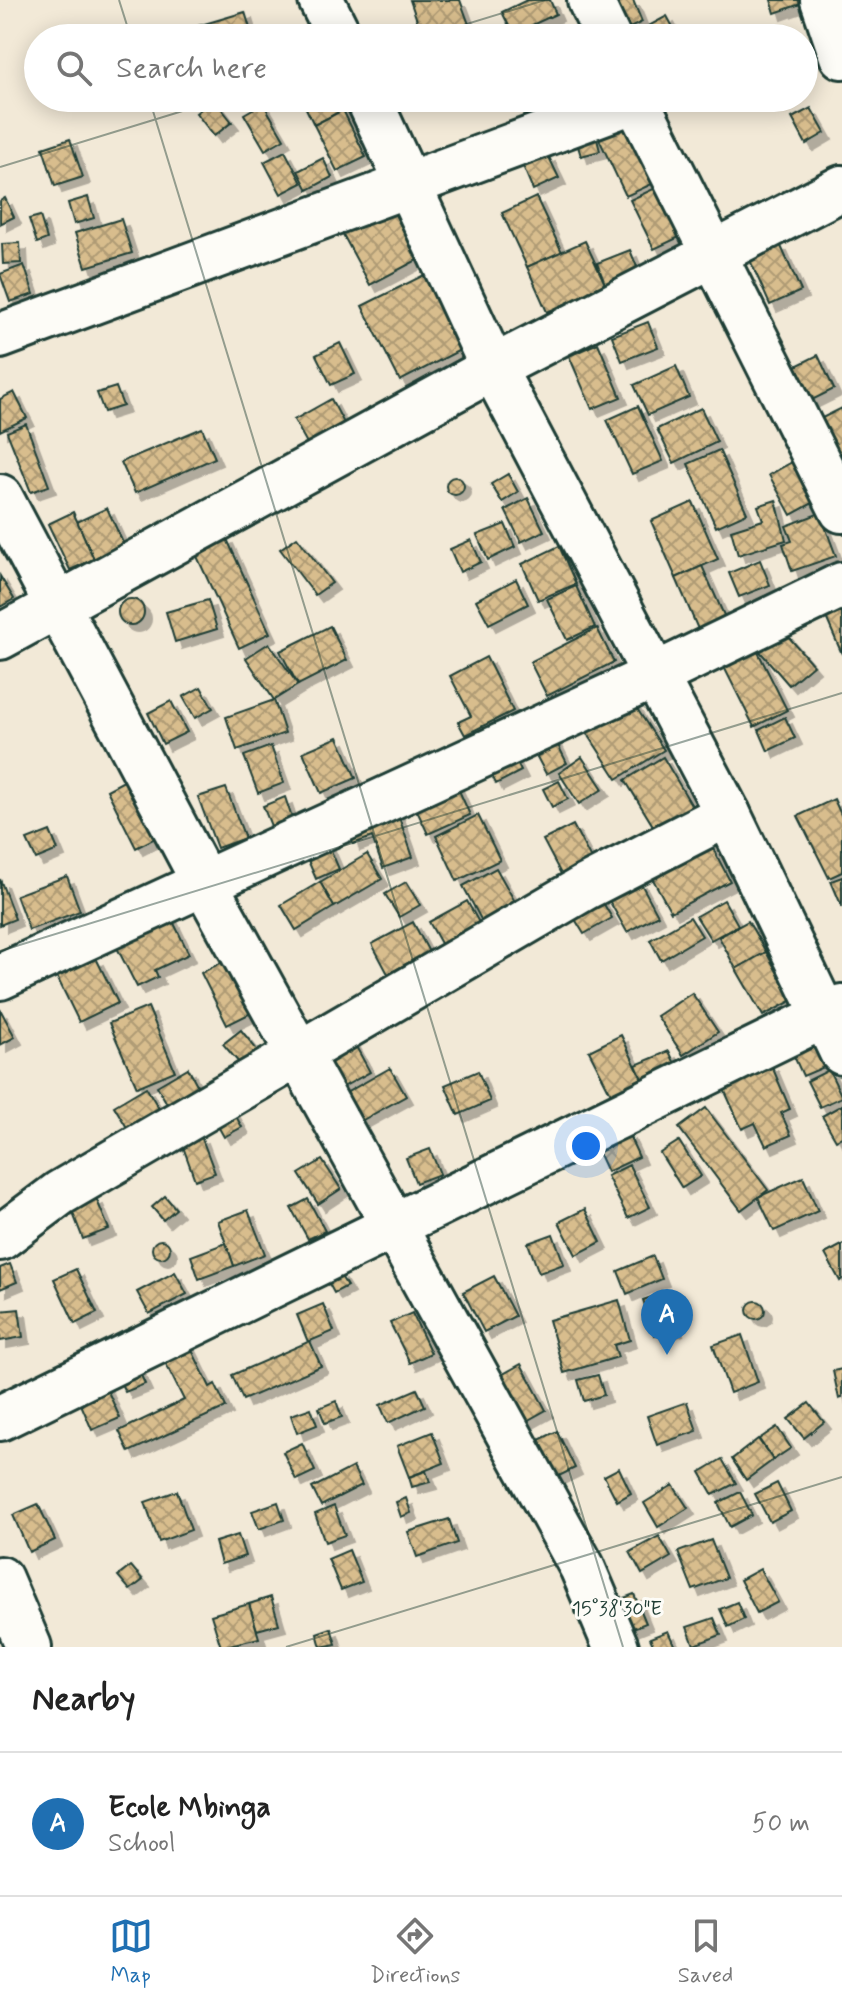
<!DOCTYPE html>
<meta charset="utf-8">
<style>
body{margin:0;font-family:Mynerve,sans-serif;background:#f6f6f6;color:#222}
.you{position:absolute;left:586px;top:1146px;width:28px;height:28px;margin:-20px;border:6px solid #fff;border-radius:50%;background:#1a73e8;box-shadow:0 0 0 12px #1a73e833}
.badge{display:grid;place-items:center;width:52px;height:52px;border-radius:50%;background:#1f6fb2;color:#fff;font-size:26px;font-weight:700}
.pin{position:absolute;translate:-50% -66px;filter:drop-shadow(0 2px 4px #0008)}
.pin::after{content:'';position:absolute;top:42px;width:28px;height:24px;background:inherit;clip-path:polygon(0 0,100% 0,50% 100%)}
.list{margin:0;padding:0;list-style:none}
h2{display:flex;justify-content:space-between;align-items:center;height:104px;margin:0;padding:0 32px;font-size:34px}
h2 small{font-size:26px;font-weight:400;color:#767676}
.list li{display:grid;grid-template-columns:52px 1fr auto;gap:24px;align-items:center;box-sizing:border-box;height:144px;padding:0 32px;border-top:2px solid #e0e0e0}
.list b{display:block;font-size:30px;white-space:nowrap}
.list p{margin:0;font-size:26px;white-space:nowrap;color:#767676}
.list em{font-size:26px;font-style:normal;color:#767676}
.icon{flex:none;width:44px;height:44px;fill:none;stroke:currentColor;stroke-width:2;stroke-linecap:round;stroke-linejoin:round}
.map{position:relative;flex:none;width:842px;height:1647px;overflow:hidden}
.search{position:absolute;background:#fff;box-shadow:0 4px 20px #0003;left:24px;right:24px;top:24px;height:88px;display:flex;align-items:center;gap:20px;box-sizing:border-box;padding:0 28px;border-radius:44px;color:#767676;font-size:30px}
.sheet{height:248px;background:#fff}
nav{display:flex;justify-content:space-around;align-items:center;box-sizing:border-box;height:112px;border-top:2px solid #e0e0e0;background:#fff;font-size:22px;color:#767676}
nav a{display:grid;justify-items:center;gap:4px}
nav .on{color:#1f6fb2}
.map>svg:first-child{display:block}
.building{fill:url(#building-cross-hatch);stroke:#1f3d34;stroke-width:2;filter:url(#shadow)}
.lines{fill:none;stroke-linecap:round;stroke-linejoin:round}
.minor-casing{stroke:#1f3d34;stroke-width:50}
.major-casing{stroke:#1f3d34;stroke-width:50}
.minor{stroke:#fdfcf7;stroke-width:44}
.major{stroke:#fdfcf7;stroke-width:44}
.ticks{fill:none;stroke:#1f3d34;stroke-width:2;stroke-opacity:0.45}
.ticks-label{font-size:20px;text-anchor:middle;fill:#1f3d34;stroke:#fdfcf7;stroke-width:6;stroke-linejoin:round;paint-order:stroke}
</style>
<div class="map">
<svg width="842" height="1647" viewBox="0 0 842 1647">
<defs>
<pattern id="building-cross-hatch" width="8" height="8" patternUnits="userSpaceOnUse" patternTransform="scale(2)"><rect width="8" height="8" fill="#d8bd8d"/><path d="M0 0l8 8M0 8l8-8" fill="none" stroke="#af9b74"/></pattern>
<filter id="shadow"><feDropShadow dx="7" dy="7" stdDeviation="0" flood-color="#0004"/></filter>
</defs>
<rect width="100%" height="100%" fill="#f2e9d7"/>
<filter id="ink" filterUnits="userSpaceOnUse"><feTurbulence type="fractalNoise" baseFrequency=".0125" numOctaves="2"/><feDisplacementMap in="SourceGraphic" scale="16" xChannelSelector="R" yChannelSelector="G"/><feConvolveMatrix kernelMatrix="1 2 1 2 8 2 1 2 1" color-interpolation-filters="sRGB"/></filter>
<g filter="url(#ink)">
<g class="building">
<path d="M410 0H460L474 38H423Z"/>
<path d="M527 0H550L556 14 513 34 502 12Z"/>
<path d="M607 0H633L642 22 622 32Z"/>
<path d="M771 0H809V1L775 13Z"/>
<path d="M245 12 253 38H195L191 28Z"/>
<path d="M667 16 679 38H632L630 36Z"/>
<path d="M301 98H338L343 110 314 125Z"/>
<path d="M214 99 232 122 214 136 196 113Z"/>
<path d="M263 103 284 139 265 150 244 114Z"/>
<path d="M811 108 825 133 806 144 792 118Z"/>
<path d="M343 110 366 157 337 171 314 125Z"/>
<path d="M638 120 665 178 626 196 599 139Z"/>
<path d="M594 127 600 151 581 156 574 133Z"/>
<path d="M70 139 83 177 55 186 43 148Z"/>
<path d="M285 151 302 183 281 194 264 162Z"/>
<path d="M548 155 559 178 533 190 523 166Z"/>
<path d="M323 158 332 177 308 190 298 171Z"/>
<path d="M664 184 688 233 654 249 630 200Z"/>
<path d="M88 197 94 218 74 224 68 203Z"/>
<path d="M536 197 562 252 527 267 502 213Z"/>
<path d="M5 198 14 217 0 224V201Z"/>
<path d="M387 200 419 259 370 285 339 227Z"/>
<path d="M40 216 47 239 37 243 29 219Z"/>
<path d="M121 219 132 253 86 267 75 233Z"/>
<path d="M585 241 606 286 547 312 527 267Z"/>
<path d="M20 243 21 263 3 264 2 244Z"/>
<path d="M780 244 801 291 770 305 749 258Z"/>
<path d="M630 250 639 272 606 286 597 263Z"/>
<path d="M24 265 34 294 10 302 0 274Z"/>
<path d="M424 275 462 349 400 381 362 306Z"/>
<path d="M648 322 658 347 622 361 612 336Z"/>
<path d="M340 343 355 374 331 385 316 355Z"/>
<path d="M598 343 621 397 592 409 569 356Z"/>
<path d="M818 355 834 389 812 400 796 366Z"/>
<path d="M676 366 689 397 648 415 634 385Z"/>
<path d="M116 387 123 406 104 412 97 393Z"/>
<path d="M14 392 27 418 0 431V399Z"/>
<path d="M331 399 345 425 308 445 294 420Z"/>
<path d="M638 406 663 461 632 474 607 420Z"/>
<path d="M701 408 717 442 674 463 657 429Z"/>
<path d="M842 408V460L822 418Z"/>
<path d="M26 424 49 486 31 492 7 432Z"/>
<path d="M202 428 215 458 135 493 121 462Z"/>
<path d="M719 450 747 513 716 527 688 464Z"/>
<path d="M801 457 824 497 791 515 769 475Z"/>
<path d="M508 474 518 492 502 502 491 484Z"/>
<circle cx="455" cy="486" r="9"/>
<path d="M528 498 544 531 521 542 505 510Z"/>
<path d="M776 500 786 540 738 555 731 530 763 520 758 506Z"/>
<path d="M693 502 718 559 676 578 651 521Z"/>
<path d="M107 508 124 545 94 559 77 522Z"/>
<path d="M73 512 94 559 70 570 48 524Z"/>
<path d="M820 513 836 556 792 571 783 544 792 541 786 526Z"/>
<path d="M505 524 515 547 488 560 477 535Z"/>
<path d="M226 537 270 633 239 648 195 552Z"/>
<path d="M297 537 332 583 315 595 280 549Z"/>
<path d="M471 540 481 562 460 572 450 549Z"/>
<path d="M559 546 576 584 538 600 522 564Z"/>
<path d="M760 560 770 585 739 597 729 573Z"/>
<path d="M702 566 727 622 700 634 676 578Z"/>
<path d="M0 576 14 599 0 607Z"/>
<path d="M516 579 528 604 489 624 476 600Z"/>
<path d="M576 586 595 627 567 640 547 599Z"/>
<circle cx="131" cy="612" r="13"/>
<path d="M208 600 217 629 175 642 166 612Z"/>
<path d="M842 607V654L825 615Z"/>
<path d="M330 626 347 660 298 685 280 651Z"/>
<path d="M597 628 614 662 547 696 530 662Z"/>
<path d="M781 628 813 665 789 685 757 648Z"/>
<path d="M269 643 298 685 274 700 246 658Z"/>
<path d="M754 644 787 710 754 727 721 661Z"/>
<path d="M486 657 513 711 465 735 458 722 471 716 450 676Z"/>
<path d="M201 687 213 708 195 718 183 697Z"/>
<path d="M628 695 664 750 617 779 582 725Z"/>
<path d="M274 700 285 733 237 750 226 717Z"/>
<path d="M171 701 187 732 163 744 148 713Z"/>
<path d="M785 717 795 738 768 751 759 730Z"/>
<path d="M551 731 567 763 546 774 529 742Z"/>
<path d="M338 737 356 778 321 793 303 752Z"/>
<path d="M271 746 284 783 258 793 244 756Z"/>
<path d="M510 749 521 771 496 784 485 761Z"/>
<path d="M582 757 603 789 579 804 559 773Z"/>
<path d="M663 757 692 806 655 829 625 780Z"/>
<path d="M133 776 163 834 136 848 107 790Z"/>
<path d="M453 777 470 815 428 834 410 796Z"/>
<path d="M559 781 568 799 552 807 543 789Z"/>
<path d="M226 788 245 838 217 848 198 797Z"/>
<path d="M285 797 292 818 271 826 263 806Z"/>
<path d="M834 799 842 817V872L829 878 798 816Z"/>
<path d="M396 809 413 857 383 868 372 837 353 844 347 826Z"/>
<path d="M478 815 500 860 457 881 436 836Z"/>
<path d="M573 825 592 861 562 876 543 840Z"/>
<path d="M50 831 58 850 36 859 27 840Z"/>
<path d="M706 835 730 881 671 912 646 867Z"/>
<path d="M326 839 339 869 316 879 303 849Z"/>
<path d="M367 854 382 879 334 907 320 882Z"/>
<path d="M496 868 518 907 484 925 463 886Z"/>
<path d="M67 876 80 911 29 930 16 895Z"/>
<path d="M842 877V907L831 881Z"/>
<path d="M0 879 15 919 0 925Z"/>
<path d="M639 880 658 915 627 932 607 897Z"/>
<path d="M320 882 334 907 296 930 281 905Z"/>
<path d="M406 882 420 905 399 917 385 894Z"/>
<path d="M598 894 612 918 584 934 570 911Z"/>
<path d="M724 900 738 925 711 940 696 916Z"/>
<path d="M467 901 482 928 444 949 429 922Z"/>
<path d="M169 913 189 954 155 970 158 977 137 987 113 940Z"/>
<path d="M690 917 702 936 661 960 650 940Z"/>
<path d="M748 921 766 952 736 969 719 937Z"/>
<path d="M413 922 429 952 388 974 372 944Z"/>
<path d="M766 952 793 1000 763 1016 736 969Z"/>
<path d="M96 958 118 1003 79 1022 57 977Z"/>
<path d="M226 960 253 1012 227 1025 201 973Z"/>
<path d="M692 993 718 1032 683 1055 657 1016Z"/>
<path d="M148 1007 175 1071 137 1087 109 1023Z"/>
<path d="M0 1009 15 1037 0 1045Z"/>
<path d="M241 1030 262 1056 245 1070 223 1044Z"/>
<path d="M621 1035 643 1081 612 1096 589 1051Z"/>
<path d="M353 1041 370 1072 343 1087 325 1056Z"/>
<path d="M818 1041 829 1065 803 1076 792 1052Z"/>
<path d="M669 1051 676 1066 643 1081 636 1065Z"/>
<path d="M771 1064 790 1109 781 1113 791 1135 766 1146 755 1123 742 1129 722 1085Z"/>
<path d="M188 1068 201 1092 170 1109 157 1086Z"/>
<path d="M390 1068 406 1096 361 1121 346 1093Z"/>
<path d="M829 1070 842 1097 820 1107 807 1081Z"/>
<path d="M478 1071 490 1101 458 1115 445 1085Z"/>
<path d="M146 1087 161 1112 129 1131 114 1106Z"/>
<path d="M842 1105V1137L836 1140 822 1116Z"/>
<path d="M706 1108 768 1190 741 1210 679 1128Z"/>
<path d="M232 1109 242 1127 224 1137 214 1119Z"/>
<path d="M628 1133 639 1157 607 1172 596 1148Z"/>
<path d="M201 1136 215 1173 195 1180 182 1144Z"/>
<path d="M679 1141 701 1176 682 1188 660 1153Z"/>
<path d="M430 1149 440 1174 416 1183 406 1158Z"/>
<path d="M322 1160 341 1189 318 1204 299 1174Z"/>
<path d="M629 1165 650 1207 628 1218 607 1176Z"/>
<path d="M803 1177 818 1211 774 1231 758 1197Z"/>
<path d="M165 1196 176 1209 163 1220 152 1207Z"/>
<path d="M96 1198 109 1229 83 1239 71 1208Z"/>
<path d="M308 1199 325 1231 308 1239 291 1208Z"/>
<path d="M585 1209 601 1242 576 1255 559 1222Z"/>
<path d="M248 1210 265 1254 234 1266 218 1221Z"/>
<path d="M553 1234 564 1264 539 1273 528 1243Z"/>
<circle cx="161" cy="1249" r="9"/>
<path d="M226 1243 234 1266 199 1279 191 1256Z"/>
<path d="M842 1245V1279L840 1281 825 1254Z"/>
<path d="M653 1256 662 1279 627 1294 618 1271Z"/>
<path d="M10 1264 17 1282 0 1289V1268Z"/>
<path d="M76 1269 97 1313 75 1324 54 1279Z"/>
<path d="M175 1272 187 1294 149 1314 137 1292Z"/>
<path d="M339 1273 347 1286 334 1293 327 1280Z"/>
<path d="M494 1276 515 1316 484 1332 463 1292Z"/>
<path d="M664 1293 676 1328 655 1335 643 1300Z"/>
<path d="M619 1300 630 1340 614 1345 618 1357 564 1373 549 1320Z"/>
<circle cx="756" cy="1310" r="9"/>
<path d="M323 1304 334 1331 308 1342 297 1315Z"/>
<path d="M19 1309 23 1337 0 1341V1311Z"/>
<path d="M412 1313 431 1353 410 1363 390 1323Z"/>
<path d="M742 1335 758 1382 730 1393 713 1345Z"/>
<path d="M187 1340 210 1387 215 1384 226 1407 129 1452 119 1431 184 1400 160 1352Z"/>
<path d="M310 1341 321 1366 243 1400 232 1375Z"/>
<path d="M134 1360 145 1384 125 1392 114 1369Z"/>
<path d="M521 1364 546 1410 523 1423 498 1377Z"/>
<path d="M842 1369V1398L839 1399 833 1371Z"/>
<path d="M598 1375 604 1395 584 1401 578 1380Z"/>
<path d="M101 1376 120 1418 92 1430 74 1388Z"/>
<path d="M417 1389 425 1406 388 1423 380 1405Z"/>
<path d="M336 1401 342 1417 325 1423 319 1408Z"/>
<path d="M687 1402 697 1431 657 1445 647 1416Z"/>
<path d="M809 1403 824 1422 804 1438 788 1419Z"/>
<path d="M311 1408 317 1425 297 1433 291 1415Z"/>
<path d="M777 1427 791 1448 773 1460 759 1439Z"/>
<path d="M557 1431 575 1468 553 1479 535 1442Z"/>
<path d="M432 1432 444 1463 409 1477 397 1446Z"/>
<path d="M758 1439 773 1460 746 1480 732 1459Z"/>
<path d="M302 1443 315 1471 296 1480 283 1452Z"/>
<path d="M722 1459 736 1483 713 1495 700 1472Z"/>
<path d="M353 1467 362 1485 321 1506 312 1488Z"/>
<path d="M619 1468 631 1493 617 1501 604 1476Z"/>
<path d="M426 1471 430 1482 412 1487 409 1477Z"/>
<path d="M777 1483 791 1511 770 1522 755 1494Z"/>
<path d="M673 1485 688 1508 658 1527 644 1503Z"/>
<path d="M177 1491 191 1530 159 1542 145 1502Z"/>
<path d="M740 1492 752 1515 730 1527 718 1503Z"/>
<path d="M406 1498 411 1513 401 1517 396 1502Z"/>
<path d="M278 1502 284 1520 259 1529 252 1511Z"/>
<path d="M38 1504 55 1540 29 1552 13 1515Z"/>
<path d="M334 1506 345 1535 325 1542 315 1514Z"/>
<path d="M449 1519 457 1543 417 1557 408 1532Z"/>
<path d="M238 1535 245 1556 221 1564 215 1542Z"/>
<path d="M659 1536 671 1557 642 1574 630 1552Z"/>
<path d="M711 1540 726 1578 693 1590 678 1552Z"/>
<path d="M349 1550 362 1582 341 1590 328 1559Z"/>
<path d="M131 1566 143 1580 130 1590 118 1576Z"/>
<path d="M760 1569 778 1602 757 1613 740 1580Z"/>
<path d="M634 1594 646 1623 628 1630 616 1601Z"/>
<path d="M271 1597 279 1624 257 1630 249 1604Z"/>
<path d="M737 1602 744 1619 728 1627 720 1609Z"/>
<path d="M249 1604 259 1638 221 1647 211 1615Z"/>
<path d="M714 1618 721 1635 694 1645 687 1627Z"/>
<path d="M331 1628 336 1644 321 1647 317 1633Z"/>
<path d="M668 1631 675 1647H654L650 1638Z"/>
</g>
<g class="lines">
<defs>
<g id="minor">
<path d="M590 0 608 38"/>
<path d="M823 0 842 56"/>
<path d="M635 98 842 510"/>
<path d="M0 336 641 98"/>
<path d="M0 497 204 882 582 1567 616 1647"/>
<path d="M0 637 493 368 842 188"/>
<path d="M0 977 656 675 842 585"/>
<path d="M0 1238 60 1193 584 888 728 814"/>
<path d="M0 1418 842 1007"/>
<path d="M0 1579 29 1647"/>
</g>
<g id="major">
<path d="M321 0 340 38"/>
<path d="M368 98 493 368 728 814 842 1052"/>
</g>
</defs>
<use href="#minor" class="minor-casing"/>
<use href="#major" class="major-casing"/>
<use href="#minor" class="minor"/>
<use href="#major" class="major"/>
</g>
</g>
<path class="ticks" d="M119 0 131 38M421 38 545 0M149 98 623 1647M0 167 225 98M0 951 842 693M286 1647 842 1477"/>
<g class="ticks-label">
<text x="617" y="1615">15°38'30"E</text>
</g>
</svg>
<div class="you"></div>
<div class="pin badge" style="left:667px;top:1355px">A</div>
<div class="search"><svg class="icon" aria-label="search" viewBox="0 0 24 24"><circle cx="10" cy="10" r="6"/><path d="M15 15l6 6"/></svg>Search here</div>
</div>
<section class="sheet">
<h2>Nearby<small></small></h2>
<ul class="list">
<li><span class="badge">A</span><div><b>Ecole Mbinga</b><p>School</p></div><em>50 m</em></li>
</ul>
</section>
<nav>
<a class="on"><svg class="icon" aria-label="map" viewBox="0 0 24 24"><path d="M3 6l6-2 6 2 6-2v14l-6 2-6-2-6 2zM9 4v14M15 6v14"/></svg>Map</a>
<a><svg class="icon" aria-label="directions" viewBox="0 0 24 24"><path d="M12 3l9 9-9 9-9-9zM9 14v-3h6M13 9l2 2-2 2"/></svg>Directions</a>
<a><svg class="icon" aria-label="saved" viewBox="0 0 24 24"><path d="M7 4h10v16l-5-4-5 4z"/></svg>Saved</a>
</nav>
